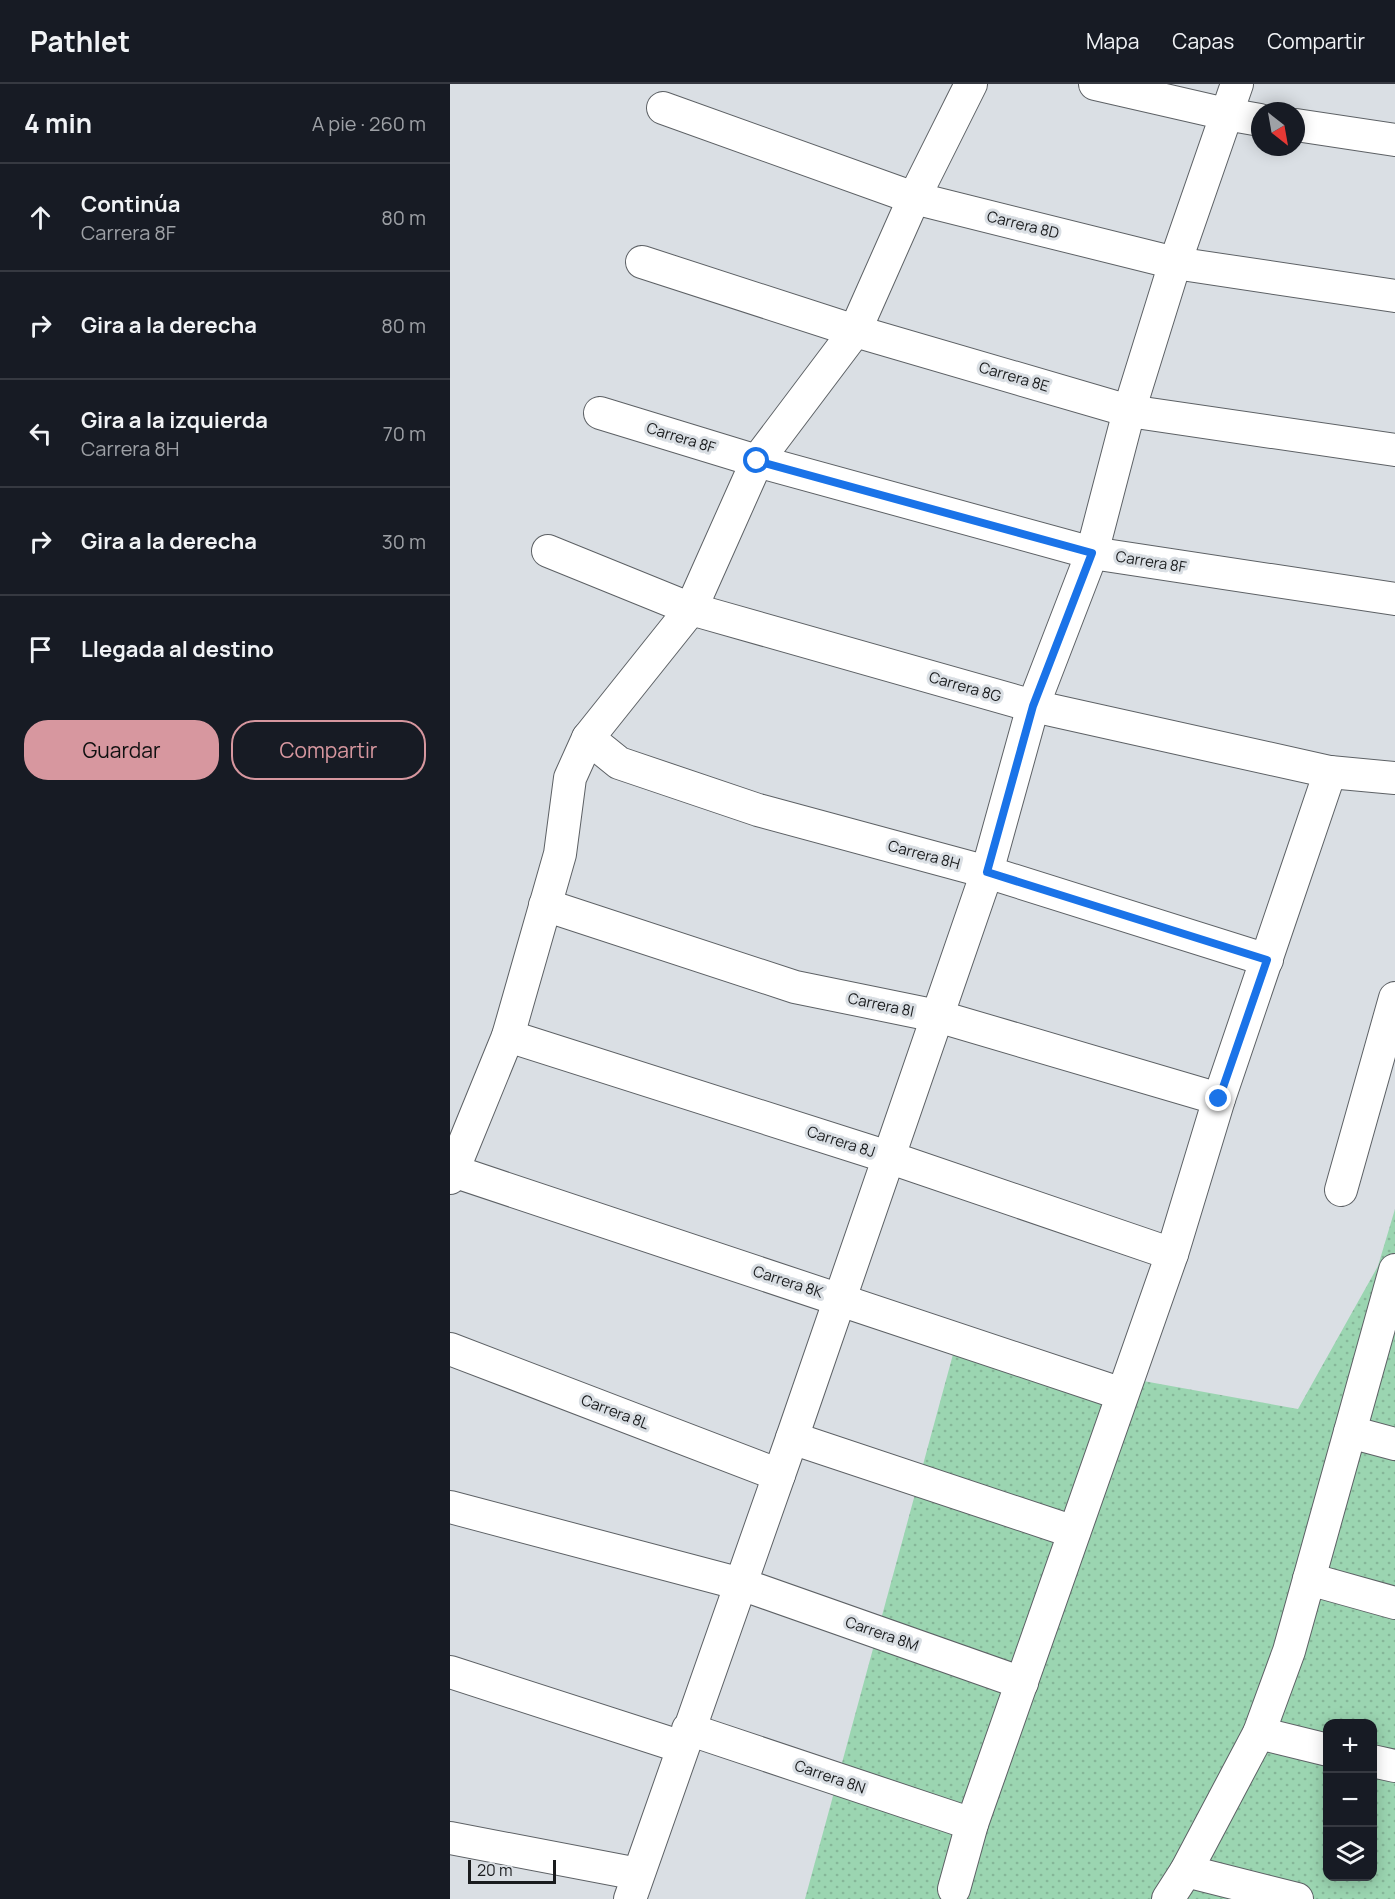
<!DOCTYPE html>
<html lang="es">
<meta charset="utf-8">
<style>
body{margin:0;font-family:Manrope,sans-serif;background:#242831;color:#f1f3f6}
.controls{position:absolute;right:18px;bottom:18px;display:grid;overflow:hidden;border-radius:12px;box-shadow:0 3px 15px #0003}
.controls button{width:54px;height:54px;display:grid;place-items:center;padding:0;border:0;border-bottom:2px solid #363941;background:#171b24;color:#f1f3f6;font:30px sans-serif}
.compass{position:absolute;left:801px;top:18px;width:54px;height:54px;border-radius:50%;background:#171b24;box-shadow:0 3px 15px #0003;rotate:149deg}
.scale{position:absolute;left:18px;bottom:15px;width:88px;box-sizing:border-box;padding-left:6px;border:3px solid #1a1c1e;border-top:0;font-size:16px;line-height:21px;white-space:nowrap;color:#1a1c1e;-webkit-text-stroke:4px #dadfe4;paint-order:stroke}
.stop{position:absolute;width:18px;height:18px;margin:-14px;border:4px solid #1a73e8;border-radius:50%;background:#fff}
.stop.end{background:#1a73e8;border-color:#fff;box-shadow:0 2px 6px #0008}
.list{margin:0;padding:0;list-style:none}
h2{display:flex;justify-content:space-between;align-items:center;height:78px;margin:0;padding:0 24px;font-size:26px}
h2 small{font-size:20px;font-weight:400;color:#9ea1a6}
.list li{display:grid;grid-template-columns:39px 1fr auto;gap:18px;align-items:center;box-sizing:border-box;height:108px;padding:0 24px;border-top:2px solid #363941}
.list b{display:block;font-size:22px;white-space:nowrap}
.list p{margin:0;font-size:20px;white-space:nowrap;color:#9ea1a6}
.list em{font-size:20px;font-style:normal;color:#9ea1a6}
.actions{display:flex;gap:12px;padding:18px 24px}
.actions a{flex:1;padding:14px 0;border:2px solid #d7979f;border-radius:24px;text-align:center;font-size:21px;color:#d7979f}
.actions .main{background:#d7979f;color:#111}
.icon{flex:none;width:33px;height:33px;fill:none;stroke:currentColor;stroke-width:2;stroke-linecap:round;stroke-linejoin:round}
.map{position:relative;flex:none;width:945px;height:1815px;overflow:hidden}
header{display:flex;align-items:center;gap:36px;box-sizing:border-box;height:84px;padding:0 30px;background:#171b24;border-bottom:2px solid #363941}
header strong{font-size:28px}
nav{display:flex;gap:33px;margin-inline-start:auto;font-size:21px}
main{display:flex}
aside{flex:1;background:#171b24}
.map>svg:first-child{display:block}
.green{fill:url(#green-dots);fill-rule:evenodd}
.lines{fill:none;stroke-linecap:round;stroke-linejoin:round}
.minor-casing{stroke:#5d6165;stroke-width:34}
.minor{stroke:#fff;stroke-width:32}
.route{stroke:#1a73e8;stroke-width:8}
.labels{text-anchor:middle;stroke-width:6;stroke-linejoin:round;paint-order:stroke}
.street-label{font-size:15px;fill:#1a1c1e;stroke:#dadfe4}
</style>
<header>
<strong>Pathlet</strong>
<nav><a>Mapa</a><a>Capas</a><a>Compartir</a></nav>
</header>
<main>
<aside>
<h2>4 min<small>A pie · 260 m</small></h2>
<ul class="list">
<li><svg class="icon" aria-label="ahead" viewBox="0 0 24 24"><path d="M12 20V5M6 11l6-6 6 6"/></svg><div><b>Continúa</b><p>Carrera 8F</p></div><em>80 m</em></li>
<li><svg class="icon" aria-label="right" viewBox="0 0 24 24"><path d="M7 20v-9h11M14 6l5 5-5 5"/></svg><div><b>Gira a la derecha</b></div><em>80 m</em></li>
<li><svg class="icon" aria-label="left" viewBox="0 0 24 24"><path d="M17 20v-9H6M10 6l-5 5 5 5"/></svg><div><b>Gira a la izquierda</b><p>Carrera 8H</p></div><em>70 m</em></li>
<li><svg class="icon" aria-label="right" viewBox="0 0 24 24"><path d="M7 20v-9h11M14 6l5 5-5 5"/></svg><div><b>Gira a la derecha</b></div><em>30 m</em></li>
<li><svg class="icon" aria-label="arrive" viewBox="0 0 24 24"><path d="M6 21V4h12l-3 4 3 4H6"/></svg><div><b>Llegada al destino</b></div></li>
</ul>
<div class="actions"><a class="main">Guardar</a><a>Compartir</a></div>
</aside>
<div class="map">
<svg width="945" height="1815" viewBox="0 0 945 1815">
<defs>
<pattern id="green-dots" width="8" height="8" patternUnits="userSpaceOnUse" patternTransform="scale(1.5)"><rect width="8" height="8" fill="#9bd5b1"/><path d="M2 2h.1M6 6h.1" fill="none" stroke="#85b698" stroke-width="1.8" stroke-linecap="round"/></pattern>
</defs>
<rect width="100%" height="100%" fill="#dadfe4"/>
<path class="green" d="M945 1125V1815H355L505 1263 848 1325 928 1182ZM878 1640H922V1792H878Z"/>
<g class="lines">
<defs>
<g id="minor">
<path d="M645 0 776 30 810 36"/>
<path d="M213 24 464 114 725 179 945 212"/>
<path d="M846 41 945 56"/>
<path d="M192 178 405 247 679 327 945 366"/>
<path d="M150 329 307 377 642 469 945 515"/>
<path d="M98 467 241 525 583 622 880 688 945 694"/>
<path d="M138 654 169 679 308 726 537 788 817 876"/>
<path d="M95 821 345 903 487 932 769 1015"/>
<path d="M58 952 438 1073 722 1170"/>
<path d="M3 1087 672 1310"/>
<path d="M0 1094 58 952 110 770 120 694 138 654 241 525 307 377 405 247 464 114 521 0"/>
<path d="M891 1106 945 914"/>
<path d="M0 1265 329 1391"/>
<path d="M900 1348 945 1360"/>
<path d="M342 1354 624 1448"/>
<path d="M0 1423 291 1500 572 1599"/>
<path d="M859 1495 945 1519"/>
<path d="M0 1588 232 1663"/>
<path d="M238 1645 522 1740"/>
<path d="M809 1649 878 1666"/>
<path d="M922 1677 945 1682"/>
<path d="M0 1754 188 1790"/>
<path d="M736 1787 847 1815"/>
<path d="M504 1805 522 1740 722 1170 769 1015 880 688"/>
<path d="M180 1815 342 1354 537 788 583 622 642 469 679 327 725 179 787 0"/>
<path d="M718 1815 736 1787 809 1649 839 1567 945 1186"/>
</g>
</defs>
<use href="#minor" class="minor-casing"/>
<use href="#minor" class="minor"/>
</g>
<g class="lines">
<path class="route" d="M307 377 642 469 583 622 537 788 817 876 769 1015"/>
</g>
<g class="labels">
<g class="street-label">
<text transform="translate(573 141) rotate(14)" y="5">Carrera 8D</text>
<text transform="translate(564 293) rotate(16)" y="5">Carrera 8E</text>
<text transform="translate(231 354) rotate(17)" y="5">Carrera 8F</text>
<text transform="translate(701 478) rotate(9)" y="5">Carrera 8F</text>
<text transform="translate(515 603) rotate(16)" y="5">Carrera 8G</text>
<text transform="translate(474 771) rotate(15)" y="5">Carrera 8H</text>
<text transform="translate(431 921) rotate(12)" y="5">Carrera 8I</text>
<text transform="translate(391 1058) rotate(18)" y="5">Carrera 8J</text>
<text transform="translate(338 1198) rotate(18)" y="5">Carrera 8K</text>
<text transform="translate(165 1328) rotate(21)" y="5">Carrera 8L</text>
<text transform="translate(432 1550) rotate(19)" y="5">Carrera 8M</text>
<text transform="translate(380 1693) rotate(19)" y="5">Carrera 8N</text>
</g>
</g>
</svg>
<div class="controls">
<button>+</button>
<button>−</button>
<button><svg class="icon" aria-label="layers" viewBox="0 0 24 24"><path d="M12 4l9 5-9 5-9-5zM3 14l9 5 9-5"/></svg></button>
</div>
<svg class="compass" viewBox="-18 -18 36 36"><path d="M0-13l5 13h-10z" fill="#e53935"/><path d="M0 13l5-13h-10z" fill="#9ea1a6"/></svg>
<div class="scale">20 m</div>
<div class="stop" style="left:307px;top:377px"></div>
<div class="stop end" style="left:769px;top:1015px"></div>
</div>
</main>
